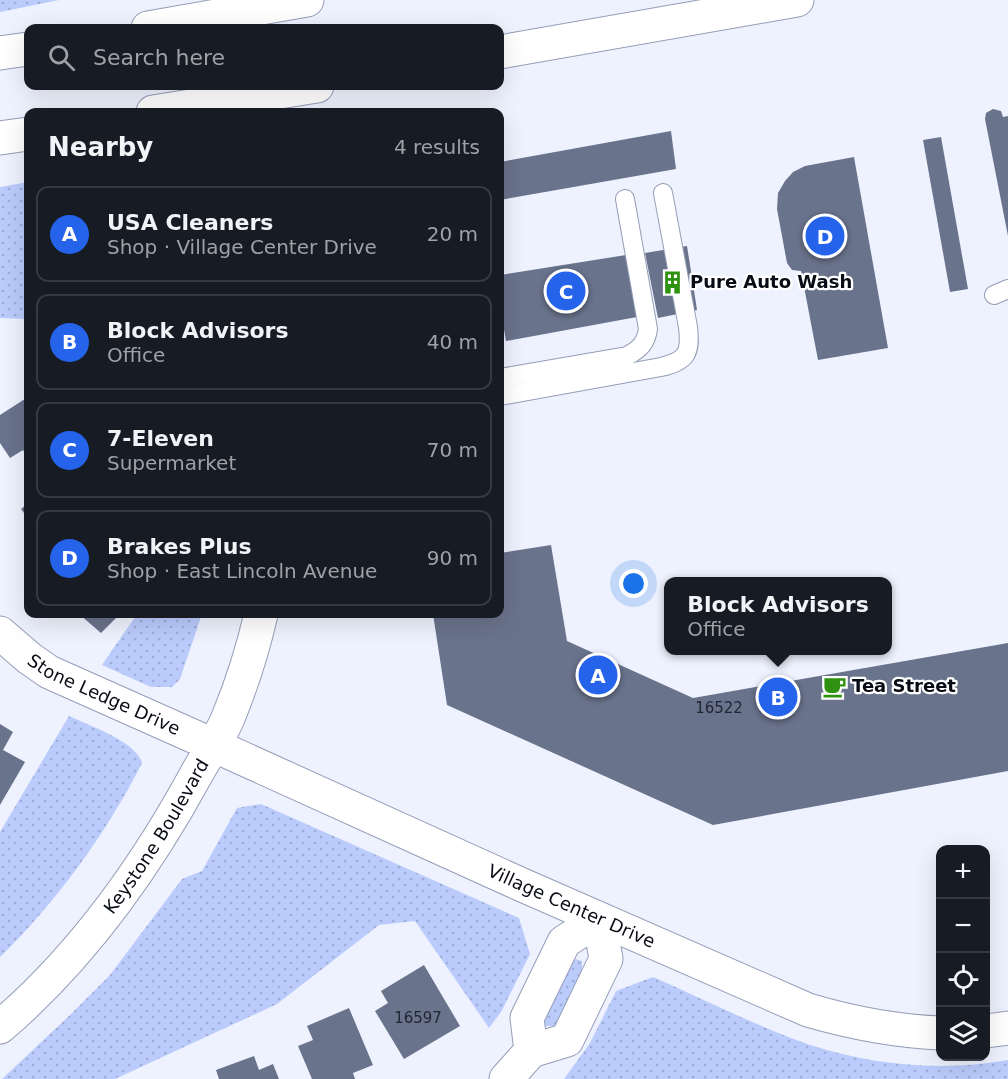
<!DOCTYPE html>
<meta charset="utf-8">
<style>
body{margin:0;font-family:"DejaVu Sans",sans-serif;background:#242831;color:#f1f3f6}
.controls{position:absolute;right:18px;bottom:18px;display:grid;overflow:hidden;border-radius:12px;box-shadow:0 6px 24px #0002}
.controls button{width:54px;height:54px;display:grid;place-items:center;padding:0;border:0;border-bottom:2px solid #363941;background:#171b24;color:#f1f3f6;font:30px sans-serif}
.you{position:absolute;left:634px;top:584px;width:21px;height:21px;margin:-15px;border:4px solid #fff;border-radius:50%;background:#1a73e8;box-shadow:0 0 0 9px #1a73e833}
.badge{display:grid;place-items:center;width:39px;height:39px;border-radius:50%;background:#2563eb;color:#fff;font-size:20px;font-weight:700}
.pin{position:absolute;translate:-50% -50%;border:3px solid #fff;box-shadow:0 2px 6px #0006}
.popup{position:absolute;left:664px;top:577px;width:228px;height:78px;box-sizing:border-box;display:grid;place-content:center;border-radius:12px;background:#171b24;filter:drop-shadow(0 2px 4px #0005);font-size:20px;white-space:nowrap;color:#9ea1a6}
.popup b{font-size:22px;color:#f1f3f6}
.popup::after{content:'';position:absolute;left:50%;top:100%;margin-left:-12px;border:12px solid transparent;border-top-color:#171b24}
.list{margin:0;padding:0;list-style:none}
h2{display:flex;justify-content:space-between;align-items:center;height:78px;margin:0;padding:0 24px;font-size:26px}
h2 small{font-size:20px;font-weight:400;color:#9ea1a6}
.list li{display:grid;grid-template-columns:39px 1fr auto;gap:18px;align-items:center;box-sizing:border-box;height:96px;margin:0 12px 12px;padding:0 12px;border:2px solid #363941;border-radius:12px}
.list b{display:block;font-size:22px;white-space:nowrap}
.list p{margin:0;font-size:20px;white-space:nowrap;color:#9ea1a6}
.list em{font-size:20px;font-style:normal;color:#9ea1a6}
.icon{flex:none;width:33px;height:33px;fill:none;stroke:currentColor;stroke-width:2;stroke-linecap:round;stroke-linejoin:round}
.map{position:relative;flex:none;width:1008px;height:1079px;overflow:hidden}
.search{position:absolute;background:#171b24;box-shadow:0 6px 24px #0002;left:24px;top:24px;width:480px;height:66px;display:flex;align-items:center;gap:15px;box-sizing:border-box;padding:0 21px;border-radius:12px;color:#9ea1a6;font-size:22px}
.panel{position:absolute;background:#171b24;box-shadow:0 6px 24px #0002;left:24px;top:108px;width:480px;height:510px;border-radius:12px}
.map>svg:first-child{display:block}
.grass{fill:url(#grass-dots)}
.building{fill:#6a738c}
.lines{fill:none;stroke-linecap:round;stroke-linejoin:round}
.lane-casing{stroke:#949db7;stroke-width:20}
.street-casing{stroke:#949db7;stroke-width:35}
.secondary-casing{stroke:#949db7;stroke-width:35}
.primary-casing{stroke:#949db7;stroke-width:35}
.lane{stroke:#fff;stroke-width:18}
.street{stroke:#fff;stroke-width:33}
.secondary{stroke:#fff;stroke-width:33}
.primary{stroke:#fff;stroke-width:33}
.labels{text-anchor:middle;stroke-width:4.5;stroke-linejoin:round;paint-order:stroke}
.number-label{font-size:15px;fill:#212633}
.poi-label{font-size:18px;font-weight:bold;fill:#090c15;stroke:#fff;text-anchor:start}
.street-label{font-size:18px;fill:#090c15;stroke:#fff}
</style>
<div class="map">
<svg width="1008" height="1079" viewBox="0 0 1008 1079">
<defs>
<pattern id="grass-dots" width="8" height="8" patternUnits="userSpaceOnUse" patternTransform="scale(1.5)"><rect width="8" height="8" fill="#bacbfc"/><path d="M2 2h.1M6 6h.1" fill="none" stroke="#9fadd7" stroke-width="1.8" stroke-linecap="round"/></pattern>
</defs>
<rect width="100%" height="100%" fill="#eef2fe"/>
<g class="grass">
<path d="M0 0H59L0 12Z"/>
<path d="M28 182V322L25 319 0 318V187Z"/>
<path d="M137 614H202L180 679 172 687H151L102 665Z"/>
<path d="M69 716C88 725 137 742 142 763 107 832 56 903 0 957V832Z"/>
<path d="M261 804 519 918 530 954 501 1012 489 1028 415 921 379 925 277 1004 115 1079H2L70 1015 110 975 182 879 202 871 237 808Z"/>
<path d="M576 959 582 961V971L555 1026H544L542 1020 572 962Z"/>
<path d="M653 977C699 997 744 1020 791 1038 858 1064 937 1073 1008 1060V1079H564L590 1043 616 991Z"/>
</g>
<g class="building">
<path d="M993 109 1001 111 1003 117 1008 116V236L985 119 986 113Z"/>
<path d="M671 131 676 169 500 200V162Z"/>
<path d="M941 137 968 289 950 292 923 140Z"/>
<path d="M854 157 888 348 818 360 801 271 792 270 787 263 777 209 778 193 785 181 793 172 805 166Z"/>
<path d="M687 246 697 310 658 318 645 253Z"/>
<path d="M626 255 637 317 506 341 500 307V275Z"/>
<path d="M28 397V459L23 450 10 458 0 443V415Z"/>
<path d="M28 503V518L21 509Z"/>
<path d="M551 545 567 641 693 698 1008 643V771L713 825 447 705 433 614H500V553Z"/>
<path d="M79 614H120L101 633Z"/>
<path d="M0 724 13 732 3 750 25 762 0 805Z"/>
<path d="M424 965 460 1026 404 1059 375 1011 388 1003 381 991Z"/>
<path d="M349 1008 373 1065 353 1073 355 1079H312L298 1046 313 1040 307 1026Z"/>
<path d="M254 1056 259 1070 273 1064 279 1079H219L216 1070Z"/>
</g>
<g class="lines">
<defs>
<g id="lane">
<path d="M994 295 1008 289"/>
<path d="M500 378 627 356C640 349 646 343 648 329L625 199"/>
<path d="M500 396 661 367C687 361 691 353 688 327L663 193"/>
</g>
<g id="street">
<path id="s1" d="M0 633 29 658 49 672 213 745"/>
<path d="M506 1079 531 1051 567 1040 606 959 599 919 564 942 527 1018 531 1051"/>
</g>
<g id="secondary">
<path id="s2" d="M213 745 520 884 808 1010C852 1023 894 1031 940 1033"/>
<path id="s3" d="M0 1027C82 957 146 867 197 773 207 755 220 737 228 718 242 684 253 649 261 614"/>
<path d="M986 1031 1008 1028"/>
</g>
<g id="primary">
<path d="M148 28 307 0"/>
<path d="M500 52 797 0"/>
<path d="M0 53 28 49"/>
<path d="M153 112 317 86"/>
<path d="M0 138 28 134"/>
</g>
</defs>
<use href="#lane" class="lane-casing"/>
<use href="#street" class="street-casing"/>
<use href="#secondary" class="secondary-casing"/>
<use href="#primary" class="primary-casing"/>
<use href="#lane" class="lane"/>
<use href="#street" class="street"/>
<use href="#secondary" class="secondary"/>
<use href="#primary" class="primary"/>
</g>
<defs>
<symbol id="building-bare" viewBox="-9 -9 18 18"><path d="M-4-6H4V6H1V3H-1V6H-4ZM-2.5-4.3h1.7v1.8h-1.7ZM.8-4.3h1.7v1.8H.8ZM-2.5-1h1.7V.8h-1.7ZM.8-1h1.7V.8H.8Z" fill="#2e910f" stroke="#fff" stroke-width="2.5" paint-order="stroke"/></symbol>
<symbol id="cafe-bare" viewBox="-9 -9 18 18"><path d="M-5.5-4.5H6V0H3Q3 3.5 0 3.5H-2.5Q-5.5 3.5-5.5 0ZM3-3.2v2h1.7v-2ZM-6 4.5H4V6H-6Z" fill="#2e910f" stroke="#fff" stroke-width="2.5" paint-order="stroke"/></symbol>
</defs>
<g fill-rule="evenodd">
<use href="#building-bare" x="656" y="266" width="33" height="33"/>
<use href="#cafe-bare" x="818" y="670" width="33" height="33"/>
</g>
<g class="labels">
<g class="number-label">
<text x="719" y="713">16522</text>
<text x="418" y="1023">16597</text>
</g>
<g class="poi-label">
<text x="690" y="288">Pure Auto Wash</text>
<text x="852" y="692">Tea Street</text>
</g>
<g class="street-label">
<text dy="6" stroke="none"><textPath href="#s1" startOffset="122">Stone Ledge Drive</textPath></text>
<text dy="6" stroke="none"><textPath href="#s3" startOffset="248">Keystone Boulevard</textPath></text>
<text dy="6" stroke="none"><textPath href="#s2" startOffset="393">Village Center Drive</textPath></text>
</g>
</g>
</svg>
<div class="controls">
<button>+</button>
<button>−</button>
<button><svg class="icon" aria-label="locate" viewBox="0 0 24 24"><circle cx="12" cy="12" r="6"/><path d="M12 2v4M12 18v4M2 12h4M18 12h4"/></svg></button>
<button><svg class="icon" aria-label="layers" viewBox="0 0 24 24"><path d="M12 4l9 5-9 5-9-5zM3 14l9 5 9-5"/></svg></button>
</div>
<div class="you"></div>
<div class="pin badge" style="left:598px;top:675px">A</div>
<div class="pin badge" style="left:778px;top:697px">B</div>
<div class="popup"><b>Block Advisors</b>Office</div>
<div class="pin badge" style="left:566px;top:291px">C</div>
<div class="pin badge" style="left:825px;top:236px">D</div>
<div class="search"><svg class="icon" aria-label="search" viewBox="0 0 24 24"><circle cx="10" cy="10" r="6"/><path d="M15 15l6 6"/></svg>Search here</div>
<section class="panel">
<h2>Nearby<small>4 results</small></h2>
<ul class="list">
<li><span class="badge">A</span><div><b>USA Cleaners</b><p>Shop · Village Center Drive</p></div><em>20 m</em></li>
<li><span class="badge">B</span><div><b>Block Advisors</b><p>Office</p></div><em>40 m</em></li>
<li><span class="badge">C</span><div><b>7-Eleven</b><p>Supermarket</p></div><em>70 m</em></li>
<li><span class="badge">D</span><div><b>Brakes Plus</b><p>Shop · East Lincoln Avenue</p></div><em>90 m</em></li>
</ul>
</section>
</div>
